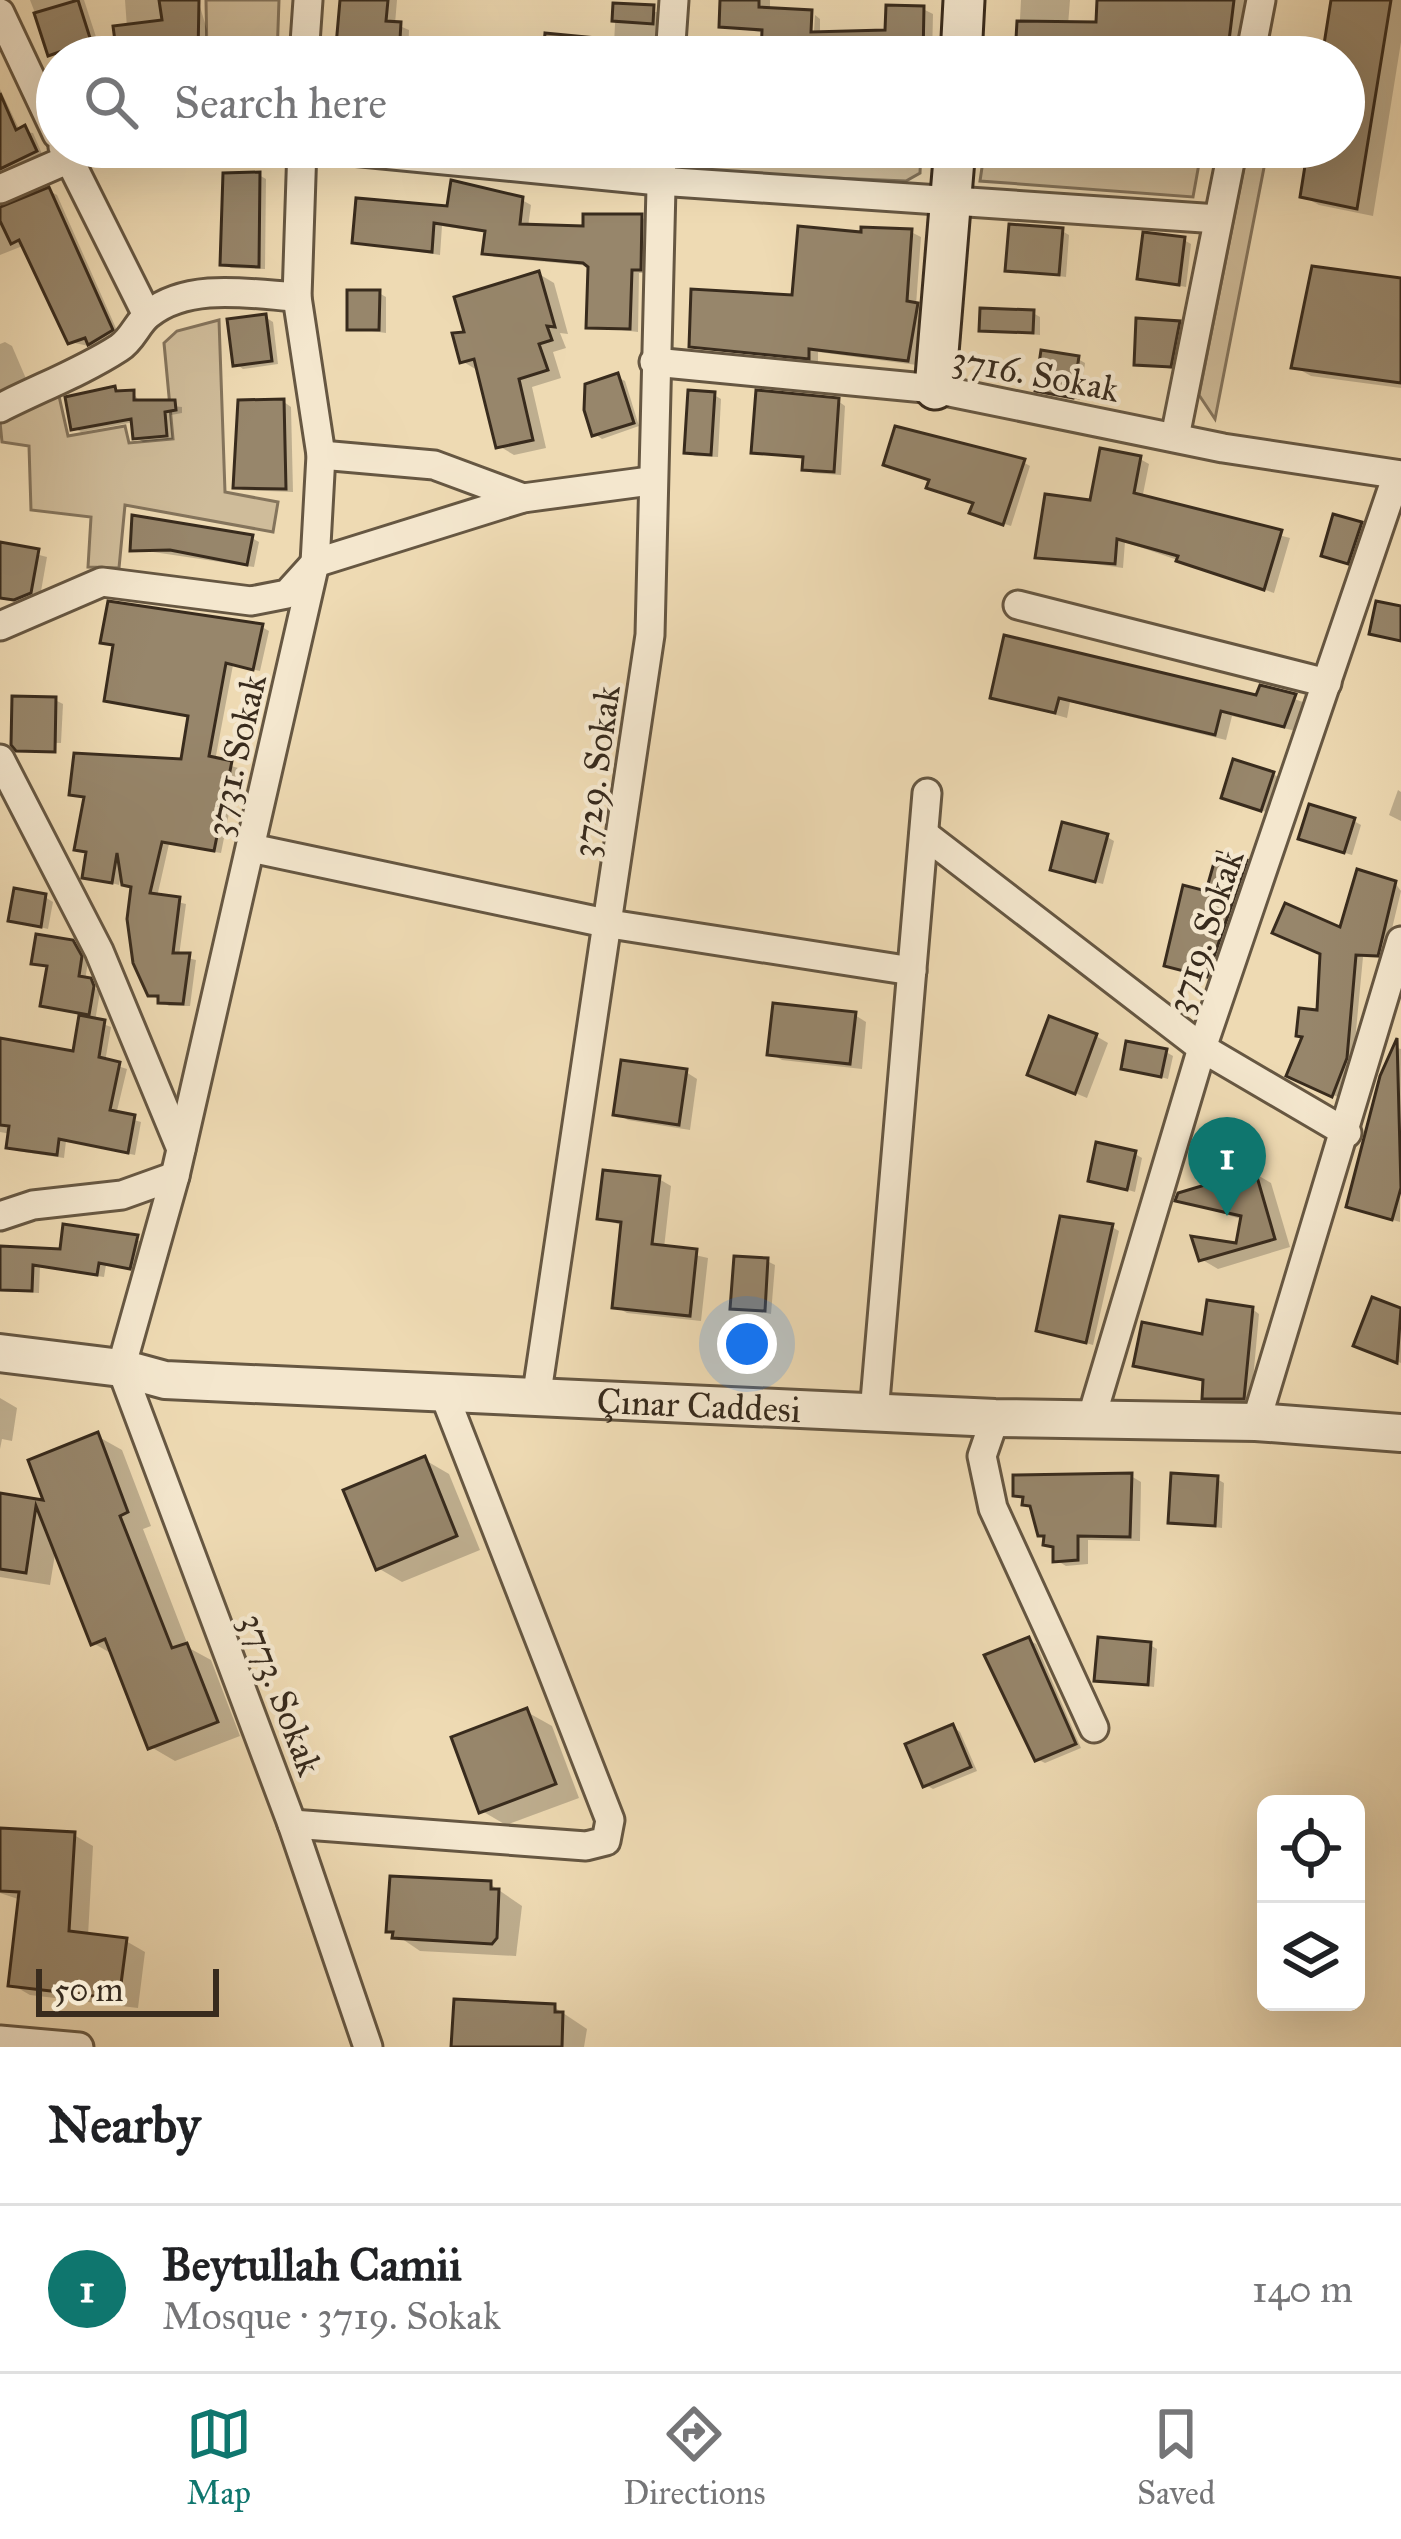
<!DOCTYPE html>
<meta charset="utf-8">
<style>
body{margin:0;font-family:"IM FELL Great Primer",serif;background:#f2f2f2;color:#202124}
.controls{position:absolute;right:36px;bottom:36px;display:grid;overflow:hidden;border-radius:18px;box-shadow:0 12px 48px #0002}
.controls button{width:108px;height:108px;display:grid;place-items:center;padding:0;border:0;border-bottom:3px solid #e0e0e0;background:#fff;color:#202124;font:60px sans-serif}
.scale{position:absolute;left:36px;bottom:30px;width:183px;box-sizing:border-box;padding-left:12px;border:6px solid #382b1d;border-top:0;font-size:33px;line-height:42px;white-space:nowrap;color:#382b1d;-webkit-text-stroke:9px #f4e7ce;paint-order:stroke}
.you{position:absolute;left:747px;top:1344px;width:42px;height:42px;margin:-30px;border:9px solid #fff;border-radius:50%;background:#1a73e8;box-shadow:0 0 0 18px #1a73e833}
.badge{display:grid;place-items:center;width:78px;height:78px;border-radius:50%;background:#0f766e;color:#fff;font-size:39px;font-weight:700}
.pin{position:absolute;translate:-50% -99px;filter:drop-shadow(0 3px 6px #0008)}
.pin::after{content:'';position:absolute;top:63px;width:42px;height:36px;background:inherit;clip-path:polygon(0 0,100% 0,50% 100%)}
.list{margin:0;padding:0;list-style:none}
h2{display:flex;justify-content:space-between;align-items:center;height:156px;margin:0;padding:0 48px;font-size:51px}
h2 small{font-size:39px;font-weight:400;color:#757577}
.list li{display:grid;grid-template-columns:78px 1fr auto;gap:36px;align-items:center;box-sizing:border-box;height:168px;padding:0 48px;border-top:3px solid #e0e0e0}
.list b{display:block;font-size:45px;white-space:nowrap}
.list p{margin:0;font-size:39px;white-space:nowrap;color:#757577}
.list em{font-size:39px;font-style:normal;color:#757577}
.icon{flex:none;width:66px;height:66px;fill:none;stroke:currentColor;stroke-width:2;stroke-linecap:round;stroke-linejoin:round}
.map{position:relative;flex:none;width:1401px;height:2047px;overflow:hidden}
.search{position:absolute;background:#fff;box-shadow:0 12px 48px #0002;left:36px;right:36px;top:36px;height:132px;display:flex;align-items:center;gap:30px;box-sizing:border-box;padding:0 42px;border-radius:66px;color:#757577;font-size:45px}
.sheet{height:324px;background:#fff}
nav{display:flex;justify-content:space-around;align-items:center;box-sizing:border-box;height:168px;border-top:3px solid #e0e0e0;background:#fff;font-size:33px;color:#757577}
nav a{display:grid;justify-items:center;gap:6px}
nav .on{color:#0f766e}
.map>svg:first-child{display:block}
.green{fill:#cfbc9a;stroke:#84745c;stroke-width:3}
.shadow{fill:#0003}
.building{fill:#97866b;stroke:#382b1d;stroke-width:3}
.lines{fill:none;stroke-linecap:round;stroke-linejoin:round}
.minor-casing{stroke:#665742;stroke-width:33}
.tertiary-casing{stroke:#665742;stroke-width:42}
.secondary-casing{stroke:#382b1d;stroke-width:45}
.minor{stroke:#f4e7ce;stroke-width:27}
.tertiary{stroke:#f4e7ce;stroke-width:36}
.secondary{stroke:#f4e7ce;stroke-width:39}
.labels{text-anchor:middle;stroke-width:9;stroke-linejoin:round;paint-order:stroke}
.street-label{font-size:36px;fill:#382b1d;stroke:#f4e7ce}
</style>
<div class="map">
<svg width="1401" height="2047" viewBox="0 0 1401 2047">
<rect width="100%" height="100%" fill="#eedab3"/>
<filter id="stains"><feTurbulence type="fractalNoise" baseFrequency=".00167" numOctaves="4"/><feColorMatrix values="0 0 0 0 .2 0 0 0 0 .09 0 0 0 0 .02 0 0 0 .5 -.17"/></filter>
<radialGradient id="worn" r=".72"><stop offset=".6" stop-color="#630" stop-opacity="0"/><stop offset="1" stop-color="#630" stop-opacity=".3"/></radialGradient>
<g class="green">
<path d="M206 0H279L277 57H207Z"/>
<path d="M448 147H636L635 164Z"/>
<path d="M682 147H921L920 173 906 181 694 172 681 159Z"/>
<path d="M985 147H1202L1193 197 980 181Z"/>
<path d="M1248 147H1268L1215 419 1199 395Z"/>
<path d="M219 320 225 492 278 502 273 532 125 505 119 568 88 567 91 517 31 510 29 446 2 442 0 422 59 396 68 436 125 426 129 443 173 439 164 343 177 331Z"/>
</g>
<g class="shadow">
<path d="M30 0H84L99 46 66 57 51 54Z"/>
<path d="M125 0H198L207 30 206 57H120L117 29 127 28Z"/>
<path d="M342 0H397L395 24 409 30 408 57H338Z"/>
<path d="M723 0H770V11L809 13 813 48 815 15 820 19V35L888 32 923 9 933 14 932 57H764L765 33 722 26Z"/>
<path d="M1021 0H1070L1068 25H1170L1172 0H1246L1238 57H1018Z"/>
<path d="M1334 0H1401V42L1373 216 1319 205 1303 196 1311 147H1344V57H1325Z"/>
<path d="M616 6 663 13 662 57H488L489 51 546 55 548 36 614 43Z"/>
<path d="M0 89 20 131 33 133 43 156 0 178Z"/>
<path d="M259 175 266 179 265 269 231 268 224 264Z"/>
<path d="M49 191 57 195 119 335 98 348 70 342 25 245 0 255V212Z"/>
<path d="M522 200 531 205 528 227 586 229 641 217 649 222V273H639L638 332 589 326 591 266 494 257 485 252 488 233 442 226 440 255 355 242 450 210Z"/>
<path d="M1062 231 1069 235 1066 277 1008 269Z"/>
<path d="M911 232 921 237 916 305 926 311 917 365 818 352V362L692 346 795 298 864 235Z"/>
<path d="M1184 240 1191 244 1186 287 1140 278Z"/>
<path d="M539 274 554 283 568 334 560 333 566 348 553 352 561 378 532 387 546 448 514 455 499 446 477 370 462 361 468 334Z"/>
<path d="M1401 281V388L1311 376 1295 367Z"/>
<path d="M379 293 386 297V333L350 328Z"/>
<path d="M1033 313 1040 317V335L982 329Z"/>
<path d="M265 317 273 322 278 364 243 369 236 364Z"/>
<path d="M1179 324 1186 328 1178 370 1137 363Z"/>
<path d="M5 342 12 346 27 381 0 391V344Z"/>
<path d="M1078 359 1085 363 1080 400 1039 390Z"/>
<path d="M617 377 625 381 639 426 602 439 595 434Z"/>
<path d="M114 389 133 393 141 403 182 407V413L171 415 173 439 143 442 135 437 134 422 81 432 74 428Z"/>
<path d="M714 395 721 399 718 457 695 456 687 452Z"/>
<path d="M838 401 845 406 841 475 813 473 805 468 806 459 754 451Z"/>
<path d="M284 402 291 407 293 492 243 490 236 486Z"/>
<path d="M1140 459 1149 464 1142 499 1290 538 1274 593 1125 542 1123 568 1039 556Z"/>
<path d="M1023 462 1030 466 1011 526 980 516Z"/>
<path d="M1361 525 1368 529 1355 566 1331 559Z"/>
<path d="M252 538 259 542 254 567 133 549Z"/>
<path d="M0 545 47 557 40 597 25 604 0 599Z"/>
<path d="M262 627 269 631 260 671 233 665 215 761 238 768 221 853 169 844 157 897 186 904 179 956 196 960 190 1006H169L150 994 134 888 120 880 119 885 85 876 89 853 77 848 86 799 72 794 183 762 191 717 107 700 116 646 103 641Z"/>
<path d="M1262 688 1306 703 1296 731 1232 716 1226 740 1070 702 1067 718 993 697 1258 699Z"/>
<path d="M55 700 63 704 61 743 22 742Z"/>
<path d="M1273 774 1280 778 1269 813 1232 801Z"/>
<path d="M1398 790 1401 792V821L1389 815Z"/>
<path d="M1354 821 1361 825 1352 855 1309 842Z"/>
<path d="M1107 837 1114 841 1103 884 1060 873Z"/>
<path d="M1246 863 1253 867 1215 979 1167 965 1208 894Z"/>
<path d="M1395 883 1401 891 1385 958 1363 957 1353 1063 1340 1098 1297 1079 1342 931Z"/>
<path d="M45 897 53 902 48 929 11 920Z"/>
<path d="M72 943 88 962 85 980 100 992 95 1021 111 1027 105 1062 127 1069 116 1115 141 1122 135 1155 66 1141 64 1158 17 1151 9 1147 11 1134 0 1132V1052L76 1054 82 1014 43 1004 50 968 35 962Z"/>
<path d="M855 1015 866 1022 862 1069 782 1060 770 1053Z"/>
<path d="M1096 1036 1108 1043 1087 1098 1030 1074Z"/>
<path d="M1397 1048 1401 1049 1400 1222 1357 1210Z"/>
<path d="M1166 1052 1173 1056 1168 1079 1124 1067Z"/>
<path d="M686 1072 697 1079 690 1130 628 1120 617 1114Z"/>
<path d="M1135 1154 1142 1158 1135 1192 1091 1179Z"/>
<path d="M1254 1173 1271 1183 1290 1247 1218 1269 1201 1259 1239 1246 1244 1220 1179 1200Z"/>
<path d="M659 1179 671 1186 664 1248 708 1258 701 1321 627 1313 615 1306 624 1226 600 1218Z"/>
<path d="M66 1227 145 1242 137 1271 106 1265 104 1277 40 1267 39 1293 0 1291V1249L62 1252Z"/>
<path d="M1112 1227 1119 1231 1093 1345 1039 1330Z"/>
<path d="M767 1261 775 1265 771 1314 733 1307Z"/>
<path d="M1374 1301 1401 1311V1363L1364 1349Z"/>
<path d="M1252 1309 1259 1314 1251 1402 1212 1401 1205 1397 1206 1381 1137 1365 1205 1337Z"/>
<path d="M0 1398 17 1408 12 1441 2 1439 0 1449Z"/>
<path d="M97 1436 122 1450 151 1526 143 1529 189 1648 211 1660 240 1736 175 1761 151 1747 114 1655 93 1643 56 1548 50 1585 0 1577V1496L48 1503Z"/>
<path d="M425 1460 449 1474 480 1550 402 1582 378 1568Z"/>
<path d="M1131 1476 1141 1482 1140 1541 1088 1540V1564L1066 1566 1056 1560V1549L1045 1543 1040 1524 1033 1520V1508L1016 1494Z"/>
<path d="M1217 1479 1224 1483 1222 1528 1171 1521Z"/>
<path d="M1029 1640 1036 1644 1081 1748 1045 1763 1037 1759Z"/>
<path d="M1150 1645 1157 1649 1154 1687 1097 1679Z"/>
<path d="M527 1712 552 1726 579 1798 506 1825 482 1811Z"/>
<path d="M953 1727 960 1732 977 1771 933 1789 926 1785Z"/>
<path d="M0 1831 74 1835 93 1846 88 1936 126 1941 145 1952 138 2008 30 1995 11 1984 21 1900 0 1893Z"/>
<path d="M490 1884 522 1906 516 1956 420 1951 389 1930Z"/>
<path d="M554 2007 587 2029 584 2047H454Z"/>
</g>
<g class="building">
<path d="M78 0 91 41 48 56 34 13Z"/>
<path d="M159 0H199L198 54 117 57 113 26 162 20Z"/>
<path d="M340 0H388L386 21 401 22 399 57H335Z"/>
<path d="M720 0H759V7L812 10 811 32 885 30 886 5 924 6 923 57H761L762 30 719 27Z"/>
<path d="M1097 0H1234L1227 57H1015L1017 21 1096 22Z"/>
<path d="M1331 0H1391L1357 209 1300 197 1308 147H1344V57H1322Z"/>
<path d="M613 3 654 5 653 24 612 21Z"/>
<path d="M545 33 598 38 597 57H543Z"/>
<path d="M0 93 16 130 25 125 37 151 0 169Z"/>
<path d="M260 172 259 267 220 265 223 173Z"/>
<path d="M451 180 523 197 520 224 583 226V214H642L641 270H632L630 329 586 328 588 267 583 263 482 254 485 231 434 223 432 252 352 243 356 198 447 206Z"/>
<path d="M49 187 113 330 88 345 85 338 68 344 19 240 11 244 0 221V207Z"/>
<path d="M1009 224 1063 228 1059 275 1005 271Z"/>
<path d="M798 226 861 232V227L912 229 907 301 918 303 908 361 809 349V359L689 347 691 289 792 295Z"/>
<path d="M1143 232 1185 237 1179 285 1137 279Z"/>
<path d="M1312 266 1401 278V383L1291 368Z"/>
<path d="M539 271 555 327 547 326 552 340 539 344 548 370 519 379 533 440 496 448 474 359 460 363 452 333 464 332 454 297Z"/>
<path d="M347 290H380L379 330H347Z"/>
<path d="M980 308 1034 310 1033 333 979 331Z"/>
<path d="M266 314 272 361 233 366 227 319Z"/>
<path d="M1136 318 1180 321 1171 367 1134 365Z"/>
<path d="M1041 350 1079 356 1073 398 1035 391Z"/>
<path d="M618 373 634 423 592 436 584 410 585 384Z"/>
<path d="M115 386 116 391 134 390V400H175L176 410 165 412 167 436 133 439 131 419 71 430 65 397Z"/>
<path d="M688 390 715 392 711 455 684 453Z"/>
<path d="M756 390 839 398 834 472 802 470 803 457 751 453Z"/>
<path d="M284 399 286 489 233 488 238 400Z"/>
<path d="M895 426 1025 459 1003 525 969 513 973 503 926 488 929 480 883 465Z"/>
<path d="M1100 448 1141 456 1134 493 1282 530 1264 590 1176 561 1178 556 1117 539 1115 564 1035 558 1045 494 1090 500Z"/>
<path d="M1333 514 1362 522 1348 564 1321 556Z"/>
<path d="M132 515 253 535 247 565 170 550 130 551Z"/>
<path d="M0 542 39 549 31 593 14 600 0 598Z"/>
<path d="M108 601 263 624 253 670 226 663 209 756 232 761 214 851 162 842 150 893 180 897 173 953H190L183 1004 158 1003V996H148L133 963 127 919 131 887 122 885 117 853 112 883 82 878 86 852 74 850 84 797 69 795 74 753 181 759 188 716 104 701 113 645 100 643Z"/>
<path d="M1376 601 1401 606V641L1369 634Z"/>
<path d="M1004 635 1256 695 1260 685 1296 694 1284 727 1221 711 1215 735 1059 698 1055 713 990 698Z"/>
<path d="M12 696 56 697 55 752 16 751 11 745Z"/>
<path d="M1233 759 1274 772 1261 811 1221 798Z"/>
<path d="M1309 804 1355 818 1344 853 1298 839Z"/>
<path d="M1062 822 1108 834 1095 882 1050 870Z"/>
<path d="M1217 852 1247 860 1207 977 1164 966 1183 885 1206 891Z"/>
<path d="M1357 869 1396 881 1378 956 1356 955 1347 1058 1332 1097 1286 1076 1302 1037 1296 1036 1299 1008 1317 1010 1320 954 1272 933 1285 903 1340 927Z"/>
<path d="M14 888 46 894 41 927 8 921Z"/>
<path d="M36 934 73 940 82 956 79 976 91 978 94 986 89 1015 40 1006 47 966 31 964Z"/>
<path d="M773 1003 856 1012 850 1064 767 1055Z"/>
<path d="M79 1015 105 1020 99 1057 120 1062 110 1110 135 1115 128 1153 59 1139 57 1155 6 1148 9 1126 0 1125V1038L73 1051Z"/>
<path d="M1049 1016 1097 1034 1075 1094 1027 1075Z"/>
<path d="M1397 1038 1401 1188 1392 1220 1346 1207 1380 1076Z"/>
<path d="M1126 1041 1167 1049 1161 1077 1121 1069Z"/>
<path d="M621 1060 687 1069 679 1125 613 1115Z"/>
<path d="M1096 1142 1136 1151 1127 1190 1088 1181Z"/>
<path d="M603 1170 660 1176 652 1244 697 1249 690 1316 612 1308 621 1222 597 1219Z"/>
<path d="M1255 1170 1275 1239 1199 1261 1191 1236 1236 1243 1241 1216 1175 1201 1178 1193Z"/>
<path d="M1060 1216 1113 1224 1086 1343 1036 1331Z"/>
<path d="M63 1224 138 1235 130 1269 99 1263 97 1275 33 1265 32 1291 0 1290V1246L60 1249Z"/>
<path d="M734 1256 768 1258 765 1311 730 1309Z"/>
<path d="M1372 1297 1401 1308 1397 1363 1353 1346Z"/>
<path d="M1207 1300 1253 1307 1244 1399H1202L1203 1380 1133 1366 1142 1322 1202 1334Z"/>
<path d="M98 1432 128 1512 120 1516 172 1648 187 1643 218 1722 148 1749 105 1639 91 1645 36 1506 26 1573 0 1569V1493L43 1500 28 1460Z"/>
<path d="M425 1456 457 1536 376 1570 343 1490Z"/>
<path d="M1132 1473 1130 1537 1078 1536V1560L1053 1562V1547L1043 1545 1044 1536H1038L1030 1506 1022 1505 1023 1497 1013 1496V1475Z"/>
<path d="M1171 1473 1218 1476 1215 1526 1168 1523Z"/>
<path d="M1029 1637 1076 1744 1035 1761 984 1655Z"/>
<path d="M1098 1637 1151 1642 1148 1685 1094 1681Z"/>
<path d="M527 1708 556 1784 479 1813 451 1737Z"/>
<path d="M953 1724 971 1767 923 1787 905 1744Z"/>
<path d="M0 1828 75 1832 69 1931 127 1938 119 1999 8 1986 19 1892 0 1891Z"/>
<path d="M390 1876 491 1881V1889H499L497 1938 492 1944 392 1938 393 1932H386Z"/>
<path d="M454 1999 555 2004V2012H563L562 2047H451Z"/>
</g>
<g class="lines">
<defs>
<g id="minor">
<path d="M0 13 57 134"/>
<path d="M304 57 308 0"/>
<path d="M670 57 674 0"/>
<path d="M1250 57 1261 0"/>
<path d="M63 147 147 315"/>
<path d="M302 147 297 297 321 455 315 563 175 1176 121 1368 292 1824 368 2047"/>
<path d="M310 147 659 181 1218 219"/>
<path d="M0 189 69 159"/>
<path d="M654 362 935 389 1223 448 1401 475"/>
<path d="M0 408C39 388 82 372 119 348 133 339 137 323 149 314 189 282 251 294 297 297"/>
<path d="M1175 437 1233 147"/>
<path d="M321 455 434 465 523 498"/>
<path d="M1018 605 1327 683"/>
<path d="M0 626 102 582 251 601 287 594 315 563 523 498 650 481"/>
<path d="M0 759 99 951 181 1149"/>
<path d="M924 834 1202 1048 1347 1133"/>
<path d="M251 848 610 924 912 971"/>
<path d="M0 1216 33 1205 122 1195 175 1176"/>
<path d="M536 1399 650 635 662 147"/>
<path d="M874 1413 927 793"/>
<path d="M1092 1416 1202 1048 1397 475"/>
<path d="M995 1418 982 1456 993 1508 1094 1728"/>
<path d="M1256 1422 1401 941"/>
<path d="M292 1824 586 1846 606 1841 610 1820 444 1394"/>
<path d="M0 2040 79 2047"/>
</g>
<g id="tertiary">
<path id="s1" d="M0 1353 121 1368 165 1380 995 1418 1256 1422 1401 1433"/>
</g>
<g id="secondary">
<path d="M961 57 964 0"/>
<path d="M935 389 955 147"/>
</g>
</defs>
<use href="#minor" class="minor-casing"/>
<use href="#tertiary" class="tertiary-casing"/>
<use href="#secondary" class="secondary-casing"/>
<use href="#minor" class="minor"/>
<use href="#tertiary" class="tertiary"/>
<use href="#secondary" class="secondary"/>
</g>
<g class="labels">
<g class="street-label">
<text transform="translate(1036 373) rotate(11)" y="13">3716. Sokak</text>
<text transform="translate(235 755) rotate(-77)" y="13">3731. Sokak</text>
<text transform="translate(595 771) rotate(-82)" y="13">3729. Sokak</text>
<text transform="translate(1204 931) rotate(-71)" y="13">3719. Sokak</text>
<text dy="13" stroke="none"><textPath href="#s1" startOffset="702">Çınar Caddesi</textPath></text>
<text transform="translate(282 1694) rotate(69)" y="13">3773. Sokak</text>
</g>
</g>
<rect width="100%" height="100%" filter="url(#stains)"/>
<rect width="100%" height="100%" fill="url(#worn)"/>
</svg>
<div class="controls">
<button><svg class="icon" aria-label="locate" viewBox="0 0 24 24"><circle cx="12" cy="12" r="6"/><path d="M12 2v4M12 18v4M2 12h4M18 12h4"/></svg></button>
<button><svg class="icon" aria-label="layers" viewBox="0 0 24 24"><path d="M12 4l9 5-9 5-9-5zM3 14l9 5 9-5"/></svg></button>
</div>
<div class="scale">50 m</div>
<div class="you"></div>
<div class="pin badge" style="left:1227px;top:1216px">1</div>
<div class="search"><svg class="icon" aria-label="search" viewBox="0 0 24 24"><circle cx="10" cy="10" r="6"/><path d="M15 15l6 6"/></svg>Search here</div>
</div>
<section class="sheet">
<h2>Nearby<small></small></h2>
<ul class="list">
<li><span class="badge">1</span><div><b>Beytullah Camii</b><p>Mosque · 3719. Sokak</p></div><em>140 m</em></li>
</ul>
</section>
<nav>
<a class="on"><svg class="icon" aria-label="map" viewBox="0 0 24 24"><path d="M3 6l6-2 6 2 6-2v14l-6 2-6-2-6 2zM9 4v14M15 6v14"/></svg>Map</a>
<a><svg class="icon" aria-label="directions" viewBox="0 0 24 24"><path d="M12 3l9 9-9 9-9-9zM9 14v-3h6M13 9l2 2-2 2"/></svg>Directions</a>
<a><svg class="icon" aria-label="saved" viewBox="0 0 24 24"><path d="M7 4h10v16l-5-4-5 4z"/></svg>Saved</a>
</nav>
